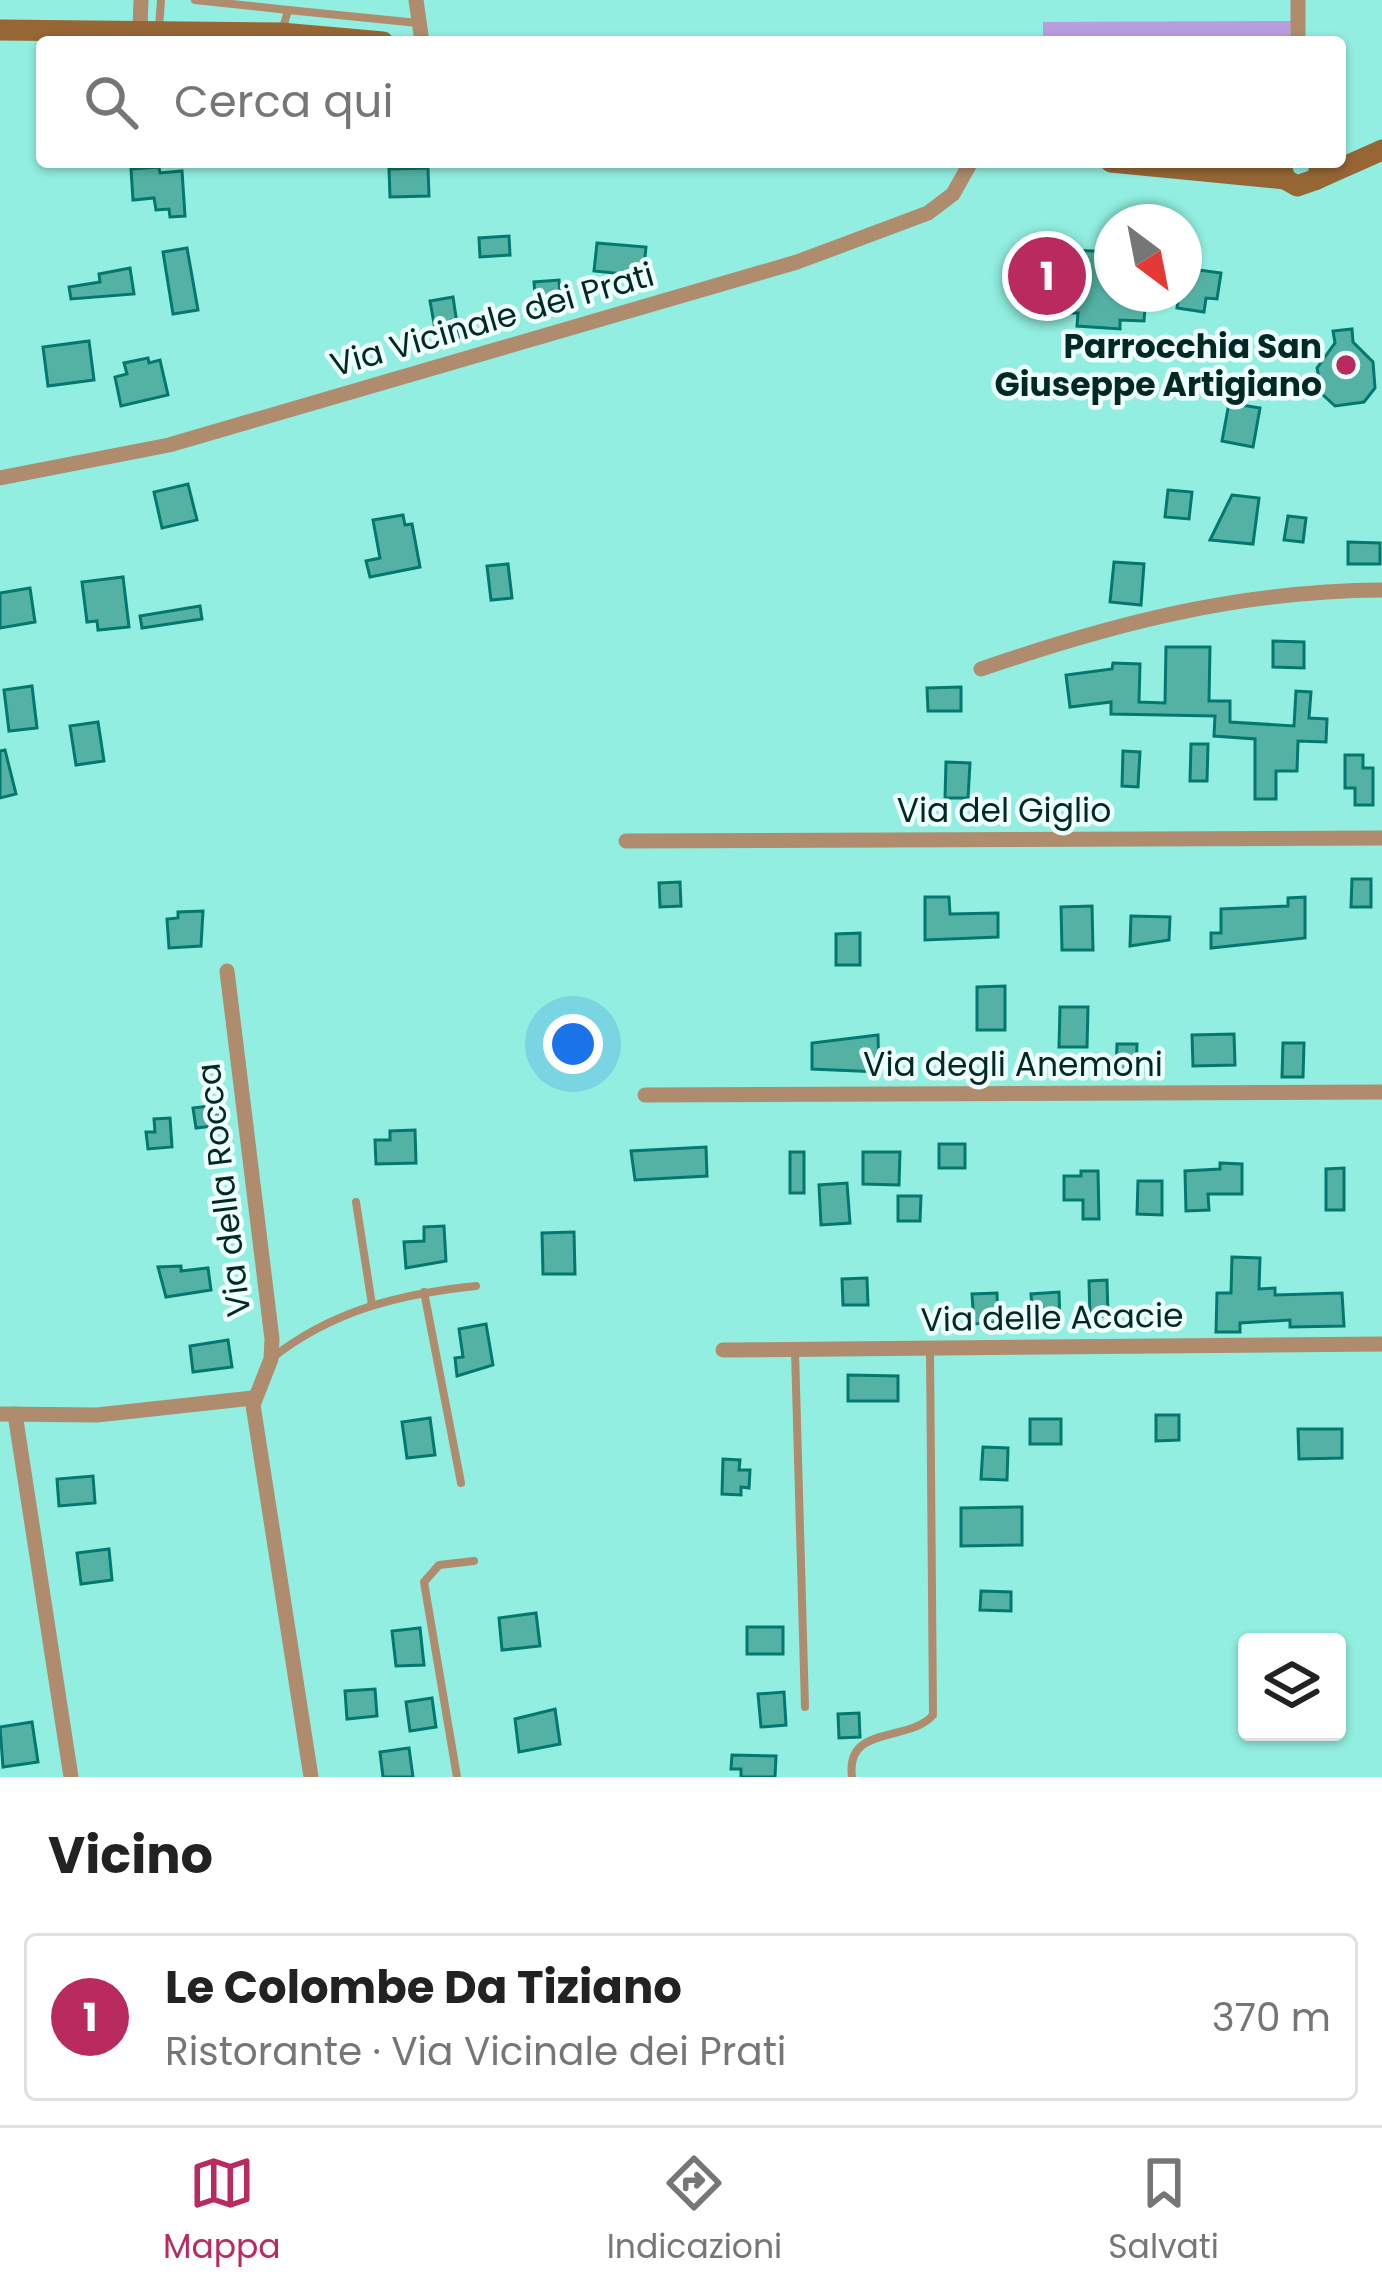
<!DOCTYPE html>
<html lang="it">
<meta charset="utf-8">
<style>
body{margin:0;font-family:Poppins,sans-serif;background:#f6f6f6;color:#222}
.controls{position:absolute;right:36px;bottom:36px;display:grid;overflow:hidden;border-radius:12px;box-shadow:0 3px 9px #0004}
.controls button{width:108px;height:108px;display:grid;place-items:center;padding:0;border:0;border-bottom:3px solid #e0e0e0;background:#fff;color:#222;font:60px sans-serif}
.compass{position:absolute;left:1094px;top:204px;width:108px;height:108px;border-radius:50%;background:#fff;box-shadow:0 3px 9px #0004;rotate:148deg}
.you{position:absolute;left:573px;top:1044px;width:42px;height:42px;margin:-30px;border:9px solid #fff;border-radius:50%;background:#1a73e8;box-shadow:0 0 0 18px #1a73e833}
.badge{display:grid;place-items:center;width:78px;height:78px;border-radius:50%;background:#b92b5f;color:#fff;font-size:39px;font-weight:700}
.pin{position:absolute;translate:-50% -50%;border:6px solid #fff;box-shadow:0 3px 12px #0006}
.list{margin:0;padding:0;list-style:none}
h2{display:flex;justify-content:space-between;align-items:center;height:156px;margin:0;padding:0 48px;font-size:51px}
h2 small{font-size:39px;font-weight:400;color:#767676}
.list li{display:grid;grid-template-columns:78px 1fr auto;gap:36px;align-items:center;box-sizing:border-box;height:168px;margin:0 24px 24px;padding:0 24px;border:3px solid #e0e0e0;border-radius:12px}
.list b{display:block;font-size:45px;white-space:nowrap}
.list p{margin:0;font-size:39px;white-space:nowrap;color:#767676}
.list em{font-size:39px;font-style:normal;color:#767676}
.icon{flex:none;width:66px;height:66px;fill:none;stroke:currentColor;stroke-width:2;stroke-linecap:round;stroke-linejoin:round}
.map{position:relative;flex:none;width:1382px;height:1777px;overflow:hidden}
.search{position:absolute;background:#fff;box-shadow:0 3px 9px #0004;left:36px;right:36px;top:36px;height:132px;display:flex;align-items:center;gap:30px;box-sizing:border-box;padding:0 42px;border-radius:12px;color:#767676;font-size:45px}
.sheet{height:348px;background:#fff}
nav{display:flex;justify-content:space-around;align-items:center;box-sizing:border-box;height:168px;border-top:3px solid #e0e0e0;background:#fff;font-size:33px;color:#767676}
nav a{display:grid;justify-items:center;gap:6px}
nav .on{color:#b92b5f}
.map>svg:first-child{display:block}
.green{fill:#b99ddf}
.building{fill:#54b2a5;stroke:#03786e;stroke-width:3}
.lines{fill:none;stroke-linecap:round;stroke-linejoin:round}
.service{stroke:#ae8c6d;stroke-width:8}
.minor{stroke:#ae8c6d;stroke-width:15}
.secondary{stroke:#966635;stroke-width:21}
.poi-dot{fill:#b92b5f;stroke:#eefffc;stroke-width:4.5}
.labels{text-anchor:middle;stroke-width:9;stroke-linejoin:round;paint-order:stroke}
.street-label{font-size:33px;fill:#002925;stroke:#eefffc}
.poi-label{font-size:33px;font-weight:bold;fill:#002925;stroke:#eefffc;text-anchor:end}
</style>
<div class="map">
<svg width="1382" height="1777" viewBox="0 0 1382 1777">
<rect width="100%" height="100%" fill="#91eee0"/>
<path class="green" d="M1291 21 1290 42H1043V22Z"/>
<g class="building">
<path d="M159 167 160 173 182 171 185 216 170 217 169 209 156 210 154 198 133 200 131 169Z"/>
<path d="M428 168 429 196 390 197 389 169Z"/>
<path d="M509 236 510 255 480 257 479 238Z"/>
<path d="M597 243 646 247 643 276 594 271Z"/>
<path d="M187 248 198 310 173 314 163 252Z"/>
<path d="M1072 250 1112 252V294H1146L1144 321 1120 320V329L1077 326 1078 313H1068Z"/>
<path d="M130 268 134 294 71 299 69 287 100 282 99 274Z"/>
<path d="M1184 268 1221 273 1217 299 1206 298 1204 312 1177 308 1179 294H1184Z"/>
<path d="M559 280 561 307 536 309 534 282Z"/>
<path d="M453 297 459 337 437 340 430 301Z"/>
<path d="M1352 329 1353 342 1373 362 1375 388 1364 402 1335 406 1322 394 1317 368 1335 343 1333 331Z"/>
<path d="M89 341 94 380 48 386 43 347Z"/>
<path d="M148 358 149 363 160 360 168 395 121 406 115 377 127 374 124 363Z"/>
<path d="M1229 403 1260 408 1253 447 1222 441Z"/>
<path d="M188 484 197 520 162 528 154 492Z"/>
<path d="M1168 490 1192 492 1189 519 1165 517Z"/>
<path d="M1232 495 1259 498 1253 544 1210 540Z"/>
<path d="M403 515 405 525 412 524 420 567 370 577 366 561 380 558 373 520Z"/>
<path d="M1288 516 1306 518 1303 542 1284 540Z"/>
<path d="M1348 542 1380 543V564H1348Z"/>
<path d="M1114 562 1144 564 1141 605 1110 602Z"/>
<path d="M508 564 512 598 491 600 487 566Z"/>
<path d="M123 577 129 627 98 630 97 621 87 622 82 582Z"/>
<path d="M30 588 35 622 0 628V593Z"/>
<path d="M200 606 202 619 142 628 140 616Z"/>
<path d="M1273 641 1304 642V668L1273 667Z"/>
<path d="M1166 647H1210L1209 701H1230V722L1294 726 1296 691 1311 692 1309 718 1327 719 1326 742 1298 741 1297 771H1276V799H1255V739L1214 736 1215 716 1111 714V702L1070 707 1066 675 1112 669 1113 663 1140 664 1139 702 1165 703Z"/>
<path d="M32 686 37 728 9 731 4 690Z"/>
<path d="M961 687V711H928L927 688Z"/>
<path d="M98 722 104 761 76 765 70 726Z"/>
<path d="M1191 744H1208L1207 781H1190Z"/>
<path d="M5 750 16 794 0 798V751Z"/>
<path d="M1123 751 1140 752 1138 787 1122 786Z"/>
<path d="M1345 755H1363V768H1373V805H1355V788H1345Z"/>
<path d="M946 762 970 763 968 798H945Z"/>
<path d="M1352 879H1371V907H1351Z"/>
<path d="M680 882 681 906 660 907 659 883Z"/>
<path d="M925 897H949L950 914 998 913V937L925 940Z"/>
<path d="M1305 897V938L1211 948V933H1221V909L1288 906V898Z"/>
<path d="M1092 906 1093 950H1062L1061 907Z"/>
<path d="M203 911 201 946 169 948 167 919 178 918V912Z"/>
<path d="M1131 916 1170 917 1169 940 1130 946Z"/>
<path d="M860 933V965H836V934Z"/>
<path d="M1005 986V1030H977V987Z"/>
<path d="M1060 1007H1088L1087 1047H1059Z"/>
<path d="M1234 1034 1235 1065 1193 1066 1192 1035Z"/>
<path d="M878 1035 879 1072 812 1069V1043Z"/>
<path d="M1283 1043H1304L1303 1077H1282Z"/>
<path d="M1117 1044H1137L1136 1071H1116Z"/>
<path d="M218 1105 221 1125 196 1128 193 1108Z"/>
<path d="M170 1118 172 1147 148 1149 146 1132H155L154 1119Z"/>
<path d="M415 1130 416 1163 376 1164 375 1140H390V1131Z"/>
<rect x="939" y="1144" width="26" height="24"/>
<path d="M706 1147 707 1176 635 1180 631 1151Z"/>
<rect x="790" y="1152" width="14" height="41"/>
<path d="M863 1152H900L899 1185 863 1184Z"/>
<path d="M1220 1163 1242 1164V1194H1208L1209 1210 1186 1211 1185 1171 1220 1169Z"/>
<path d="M1344 1168V1210H1326V1169Z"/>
<path d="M1081 1171H1098L1099 1219H1083V1200H1064V1176H1081Z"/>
<path d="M1138 1181H1162V1215L1137 1214Z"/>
<path d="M847 1183 850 1223 821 1225 819 1185Z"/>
<path d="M898 1196H921L920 1221H898Z"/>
<path d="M444 1226 446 1261 406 1268 404 1242 424 1241V1227Z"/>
<path d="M574 1232 575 1274H543L542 1233Z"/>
<path d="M1232 1257 1260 1258 1259 1289 1275 1288V1295L1342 1293 1344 1326 1290 1327V1320L1240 1323V1332H1216L1217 1293H1231Z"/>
<path d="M181 1266V1271L208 1268 211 1290 166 1297 158 1267Z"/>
<path d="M867 1278 868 1305H843L842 1279Z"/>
<path d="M1107 1280 1108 1316 1090 1317 1089 1281Z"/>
<path d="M1059 1292 1060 1324 1033 1325 1031 1294Z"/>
<path d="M997 1293 998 1322 974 1324 972 1294Z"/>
<path d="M486 1324 493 1365 457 1376 455 1358 463 1357 459 1329Z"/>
<path d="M228 1340 232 1367 193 1372 190 1346Z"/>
<path d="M848 1375 898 1376V1401H848Z"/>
<path d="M1156 1415H1179V1440L1156 1441Z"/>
<path d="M430 1418 435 1455 407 1458 402 1422Z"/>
<rect x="1030" y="1419" width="31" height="25"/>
<path d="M1298 1429H1342V1458L1299 1459Z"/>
<path d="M983 1447 1008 1448 1007 1480 981 1479Z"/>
<path d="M723 1459 740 1460 739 1470H750L749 1488 741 1487V1495L722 1494Z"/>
<path d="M93 1476 95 1503 59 1506 57 1479Z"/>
<path d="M1022 1507V1545L961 1546V1508Z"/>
<path d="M109 1549 112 1580 81 1584 77 1553Z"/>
<path d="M981 1591 1011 1592V1611L980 1610Z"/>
<path d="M536 1613 540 1646 502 1650 499 1618Z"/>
<rect x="747" y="1627" width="36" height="27"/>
<path d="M420 1628 424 1665 396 1666 392 1631Z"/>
<path d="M375 1689 377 1716 347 1719 345 1691Z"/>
<path d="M784 1692 786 1725 761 1727 758 1694Z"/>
<path d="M432 1698 436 1727 410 1731 406 1702Z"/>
<path d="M555 1709 560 1744 519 1752 515 1719Z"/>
<path d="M859 1713 860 1737 839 1738 838 1714Z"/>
<path d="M32 1722 38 1762 3 1767 0 1727Z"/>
<path d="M409 1748 413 1777H383L380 1752Z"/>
<path d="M732 1755 776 1756 775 1777H741V1769H731Z"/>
</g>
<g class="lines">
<g class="service">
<path d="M195 0 288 10"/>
<path d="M159 28 161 0"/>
<path d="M282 32 288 10 418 23"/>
<path d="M356 1202 372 1305"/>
<path d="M424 1292 461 1483"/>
<path d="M795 1351 805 1707"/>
<path d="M272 1358C333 1310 400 1294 476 1286"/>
<path d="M457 1777 424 1582 439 1565 474 1561"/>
<path d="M852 1777C845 1724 909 1743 933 1715L930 1348"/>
</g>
<g class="minor">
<path d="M416 0 422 42"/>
<path d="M1298 0V42"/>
<path d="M140 29 141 0"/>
<path d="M0 478 169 445 797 262 928 213 953 194 971 162"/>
<path d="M981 669C1115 623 1239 591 1382 590"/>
<path d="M626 841 1382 838"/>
<path d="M227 971 272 1339 271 1359 253 1405 311 1777"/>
<path d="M645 1095 1382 1092"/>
<path d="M723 1350 1382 1344"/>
<path d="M0 1414 97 1415 253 1398"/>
<path d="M15 1414 71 1777"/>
</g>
<g class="secondary">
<path d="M0 30 281 33 383 42"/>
<path d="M1111 162 1285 179"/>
<path d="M1280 162 1285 179 1297 186 1317 179 1321 162"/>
<path d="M1317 179 1382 150"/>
</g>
</g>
<circle class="poi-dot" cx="1346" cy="365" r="12"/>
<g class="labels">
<g class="street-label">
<text transform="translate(492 319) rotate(-16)" y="12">Via Vicinale dei Prati</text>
<text x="1004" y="822">Via del Giglio</text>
<text x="1013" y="1076">Via degli Anemoni</text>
<text transform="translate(223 1190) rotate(-97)" y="12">Via della Rocca</text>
<text transform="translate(1052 1317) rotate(-1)" y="12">Via delle Acacie</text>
</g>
<g class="poi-label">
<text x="1322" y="358">Parrocchia San<tspan x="1322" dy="38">Giuseppe Artigiano</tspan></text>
</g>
</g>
</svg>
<div class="controls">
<button><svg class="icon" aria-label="layers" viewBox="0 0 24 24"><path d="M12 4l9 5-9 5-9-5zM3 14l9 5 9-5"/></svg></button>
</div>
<svg class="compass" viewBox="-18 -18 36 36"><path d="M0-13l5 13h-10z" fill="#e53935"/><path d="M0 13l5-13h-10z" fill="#767676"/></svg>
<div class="you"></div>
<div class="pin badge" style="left:1047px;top:276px">1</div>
<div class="search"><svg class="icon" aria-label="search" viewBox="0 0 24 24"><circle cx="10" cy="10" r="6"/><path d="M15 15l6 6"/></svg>Cerca qui</div>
</div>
<section class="sheet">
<h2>Vicino<small></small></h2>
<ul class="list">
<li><span class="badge">1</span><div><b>Le Colombe Da Tiziano</b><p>Ristorante · Via Vicinale dei Prati</p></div><em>370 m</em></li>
</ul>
</section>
<nav>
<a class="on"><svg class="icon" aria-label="map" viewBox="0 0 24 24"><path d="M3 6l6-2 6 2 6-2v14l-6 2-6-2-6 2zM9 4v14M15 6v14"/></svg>Mappa</a>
<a><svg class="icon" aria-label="directions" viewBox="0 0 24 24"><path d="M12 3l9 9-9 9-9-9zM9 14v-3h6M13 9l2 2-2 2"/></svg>Indicazioni</a>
<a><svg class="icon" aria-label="saved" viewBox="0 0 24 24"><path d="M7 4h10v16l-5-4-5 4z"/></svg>Salvati</a>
</nav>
